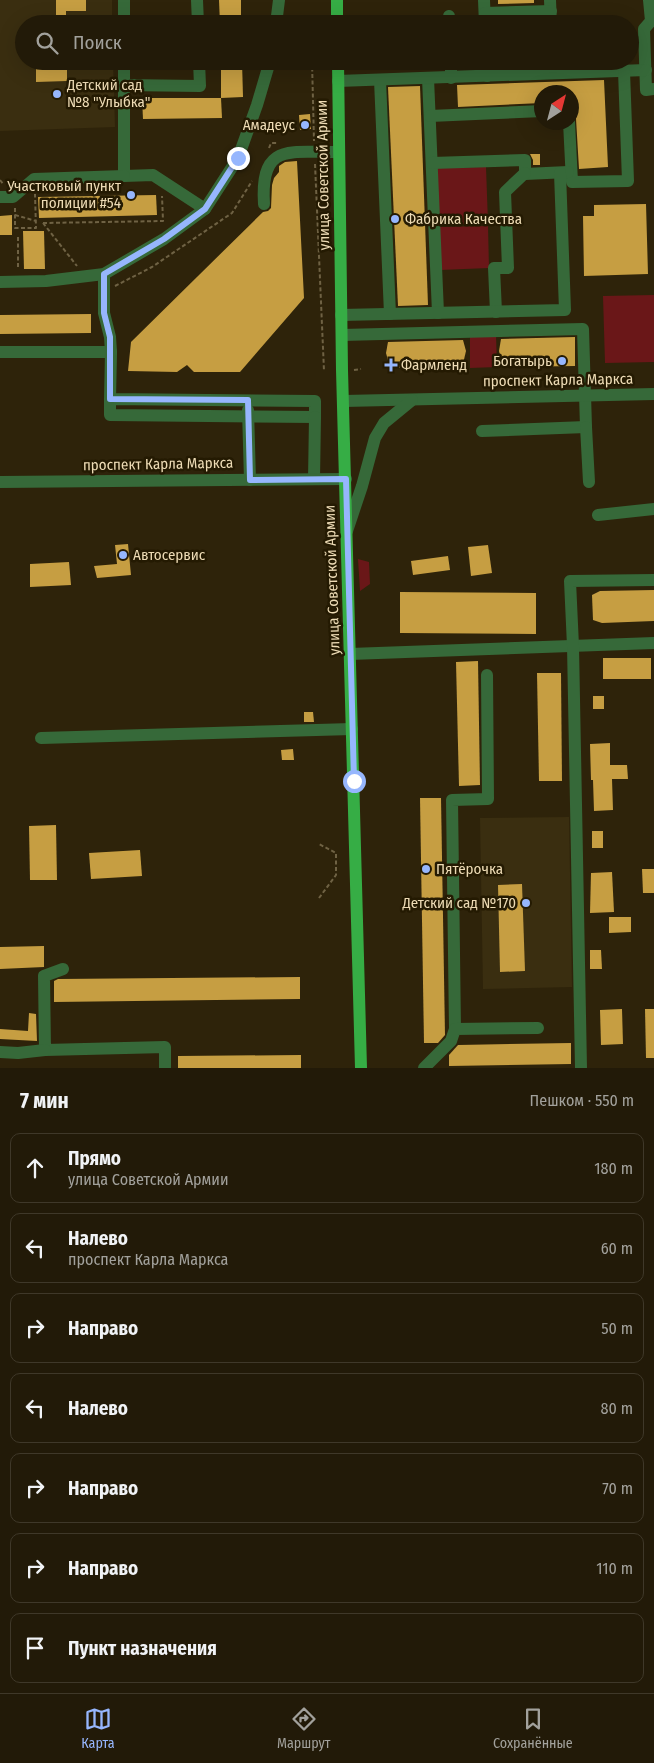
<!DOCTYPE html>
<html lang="ru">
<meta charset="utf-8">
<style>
body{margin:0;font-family:"Fira Sans Condensed",sans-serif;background:#2e2716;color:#f1f3f6}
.compass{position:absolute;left:534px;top:85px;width:45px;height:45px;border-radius:50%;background:#221a08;box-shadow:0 5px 20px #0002;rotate:36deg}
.stop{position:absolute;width:15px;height:15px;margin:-11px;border:4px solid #96b6fd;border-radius:50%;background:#fff}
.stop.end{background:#96b6fd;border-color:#fff;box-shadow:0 1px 5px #0008}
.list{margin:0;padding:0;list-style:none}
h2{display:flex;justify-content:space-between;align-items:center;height:65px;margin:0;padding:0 20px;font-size:21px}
h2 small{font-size:16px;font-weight:400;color:#a2a19c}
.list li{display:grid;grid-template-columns:32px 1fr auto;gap:15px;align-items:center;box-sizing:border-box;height:70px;margin:0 10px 10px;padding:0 10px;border:1px solid #3f3829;border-radius:10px}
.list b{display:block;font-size:19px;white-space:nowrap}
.list p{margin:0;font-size:16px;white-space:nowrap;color:#a2a19c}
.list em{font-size:16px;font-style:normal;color:#a2a19c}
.icon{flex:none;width:28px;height:28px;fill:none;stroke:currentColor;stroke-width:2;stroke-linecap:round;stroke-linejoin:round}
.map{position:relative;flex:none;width:654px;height:1068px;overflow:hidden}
.search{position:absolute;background:#221a08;box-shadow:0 5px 20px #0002;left:15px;right:15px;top:15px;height:55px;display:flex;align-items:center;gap:12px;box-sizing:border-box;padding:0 18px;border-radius:28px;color:#a2a19c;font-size:19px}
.sheet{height:625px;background:#221a08}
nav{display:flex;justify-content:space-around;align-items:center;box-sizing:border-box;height:70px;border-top:1px solid #3f3829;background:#221a08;font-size:14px;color:#a2a19c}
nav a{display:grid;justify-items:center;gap:2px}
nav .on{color:#96b6fd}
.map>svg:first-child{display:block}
.built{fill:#3a2e10}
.green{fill:#6a1718}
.building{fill:#c69e42}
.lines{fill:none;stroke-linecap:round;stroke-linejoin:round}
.path{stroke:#6f6244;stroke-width:2;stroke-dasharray:4 2.5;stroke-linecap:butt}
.minor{stroke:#366939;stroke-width:12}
.major{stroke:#36ad45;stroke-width:12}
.route{stroke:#96b6fd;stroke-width:6}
.poi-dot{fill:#96b6fd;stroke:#241a02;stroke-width:2}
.labels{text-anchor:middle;stroke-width:5;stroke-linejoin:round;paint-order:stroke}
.poi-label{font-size:15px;fill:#eddbb5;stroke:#241a02;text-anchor:start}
.street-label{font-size:15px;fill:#eddbb5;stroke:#241a02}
</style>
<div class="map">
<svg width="654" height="1068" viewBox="0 0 654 1068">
<rect width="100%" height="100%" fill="#2e230a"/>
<g class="built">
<path d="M0 0H112V24H24V61H113L115 127 0 131Z"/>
<path d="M569 817 572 987 483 989 480 818Z"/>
</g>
<g class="green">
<path d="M486 167 488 223 439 225 437 168Z"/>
<path d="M488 226 489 268 440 270 439 227Z"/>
<path d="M654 295V362L605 363 603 296Z"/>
<path d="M496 335 497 367 470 368V336Z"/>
<path d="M358 559 369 562 370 584 360 591Z"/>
</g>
<g class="building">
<path d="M56 0H86V11H66V24H56Z"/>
<path d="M219 0H241V24H220Z"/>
<path d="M498 0H534V3L498 4Z"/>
<path d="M57 61H67V81L36 82V63Z"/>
<path d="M221 61H242L243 97 221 98Z"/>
<path d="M604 80 608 167 579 169 575 102H572V92H542V103L458 107 457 85Z"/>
<path d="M420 86 428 305 398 306 388 87Z"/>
<path d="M142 98H221L222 118 143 119Z"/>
<path d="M310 114 311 129 300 130 299 115Z"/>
<path d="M530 154H540V165H533V160Z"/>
<path d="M297 161 304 298 240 372H194L187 365 177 372 128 371 131 342 263 212 268 211 271 208 272 185 274 178 279 172V166L285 162Z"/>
<path d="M156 195 157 215 39 218 38 197Z"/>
<path d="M646 204 648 274 584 276 583 216H594V205Z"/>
<path d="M12 215V235H0V216Z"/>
<path d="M23 231H44L45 269H24Z"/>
<path d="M91 314V333L0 334V315Z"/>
<path d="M575 337V366L503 367 499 351 501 339Z"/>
<path d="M463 340 466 351 462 368H390L386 353 388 342Z"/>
<path d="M128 544 131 575 97 578 94 566 117 564 115 545Z"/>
<path d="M488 545 492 573 471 576 468 547Z"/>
<path d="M448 556 450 570 413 575 411 561Z"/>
<path d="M69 562 71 585 30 587V564Z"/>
<path d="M654 590V621L602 623 593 620 592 595 600 591Z"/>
<path d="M400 592 536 593V634L400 633Z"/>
<rect x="603" y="658" width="48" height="21"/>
<path d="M478 661 480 785 459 786 456 662Z"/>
<path d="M537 673H561L562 781H539Z"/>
<rect x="593" y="696" width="11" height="13"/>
<path d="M304 712H313L314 722H304Z"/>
<path d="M610 743V765H627L628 779H612L613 810 594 811 593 780H591L590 744Z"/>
<path d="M293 749 294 760H282L281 750Z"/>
<path d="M420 798H441L445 1035 438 1043H424Z"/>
<path d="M56 825 57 880H30L29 826Z"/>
<rect x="592" y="831" width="11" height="17"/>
<path d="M140 850 142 876 91 879 89 853Z"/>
<path d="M642 869H654V893H643Z"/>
<path d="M612 872 614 912 590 913 591 873Z"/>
<path d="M522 884 525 971 500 972 498 885Z"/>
<path d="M609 917H631V932L609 933Z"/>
<path d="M44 946V967L0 969V947Z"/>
<path d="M590 950H601L602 969H590Z"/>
<path d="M300 977V999L54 1002V981L58 979Z"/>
<path d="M622 1009 623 1044 601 1045 600 1010Z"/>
<path d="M645 1009H654V1058H646Z"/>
<path d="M29 1013 36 1014 37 1041 0 1039V1029L28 1031Z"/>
<path d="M571 1043V1064L449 1066V1055L458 1045Z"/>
<path d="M301 1055V1068H178V1056Z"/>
</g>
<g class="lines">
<g class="path">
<path d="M312 61 314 141"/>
<path d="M269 148 271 143H278"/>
<path d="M315 164 324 371"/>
<path d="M0 180 4 185"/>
<path d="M15 208V228H36L35 194"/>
<path d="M15 215 36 221"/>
<path d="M43 223 163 221 162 196"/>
<path d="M43 223 77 266"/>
<path d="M18 237V269"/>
<path d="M115 286 152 267 232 213 252 181"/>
<path d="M354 370 361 369"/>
<path d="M319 898 336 875V853L319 844"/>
</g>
<g class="minor">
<path d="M197 0 198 24"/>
<path d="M484 0 485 24"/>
<path d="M550 0 551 24"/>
<path d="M649 0 651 21 644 29 646 90 654 89"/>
<path d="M485 13 551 11"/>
<path d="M449 16 450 24"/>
<path d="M124 24V0"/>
<path d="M276 24 279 0"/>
<path d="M124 61V176L153 175 205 209"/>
<path d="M451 61V78"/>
<path d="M486 61 487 76"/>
<path d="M428 78 438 313"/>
<path d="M380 80 390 314"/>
<path d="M338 81 646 70"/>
<path d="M124 85 200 86 199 61"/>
<path d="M430 116 542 111"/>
<path d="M569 122 572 182 628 181 624 71"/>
<path d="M432 163 525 160V174L568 172"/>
<path d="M0 197H13L34 179 124 176"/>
<path d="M264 204C260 141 291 153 339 152"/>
<path d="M104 274V313L110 337 111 352 110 399 315 401V417L110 415V399"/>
<path d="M0 282 46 281 104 274 164 239 205 209 238 158 257 105 270 61"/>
<path d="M496 312 494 268H508L505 192 525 173"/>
<path d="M341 315 565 310 560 173"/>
<path d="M342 335 583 329 586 427 482 431"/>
<path d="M0 352H111"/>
<path d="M344 401 654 394"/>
<path d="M248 410 250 480"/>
<path d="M586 427 589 482"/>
<path d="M314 479 315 417"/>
<path d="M0 482 346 479"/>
<path d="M598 515 654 509"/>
<path d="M347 531 362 486 375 438 384 423 412 400"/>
<path d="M350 654 654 643"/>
<path d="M41 738 352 729"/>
<path d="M63 969 44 976 45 1050 165 1047V1068"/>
<path d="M455 1029 452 800 488 799 487 675"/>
<path d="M0 1052 18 1053 45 1050"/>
<path d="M424 1068 451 1041 455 1029 538 1028"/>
<path d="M581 1068 573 646 570 581 654 580"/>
</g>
<g class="major">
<path d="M337 0V24"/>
<path d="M338 61 342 370 361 1068"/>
</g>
</g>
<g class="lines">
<path class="route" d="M238 158 205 209 164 239 104 274V313L110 337V399L248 400 250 480 346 479 354 781"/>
</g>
<g class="poi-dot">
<circle cx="57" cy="94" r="5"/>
<circle cx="305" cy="125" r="5"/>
<circle cx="131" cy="195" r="5"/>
<circle cx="395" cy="219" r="5"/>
<circle cx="562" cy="361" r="5"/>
<path d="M388.5 357.5h5v5h5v5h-5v5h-5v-5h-5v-5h5z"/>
<circle cx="123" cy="555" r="5"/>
<circle cx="426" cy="869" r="5"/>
<circle cx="526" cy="903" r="5"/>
</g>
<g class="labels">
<g class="poi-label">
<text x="67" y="90">Детский сад<tspan x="67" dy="17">№8 "Улыбка"</tspan></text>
<text x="295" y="130" text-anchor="end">Амадеус</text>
<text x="121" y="191" text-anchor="end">Участковый пункт<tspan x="121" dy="17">полиции #54</tspan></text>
<text x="405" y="224">Фабрика Качества</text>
<text x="552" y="366" text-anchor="end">Богатырь</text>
<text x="401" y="370">Фармленд</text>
<text x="133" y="560">Автосервис</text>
<text x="436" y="874">Пятёрочка</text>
<text x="516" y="908" text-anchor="end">Детский сад №170</text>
</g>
<g class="street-label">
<text transform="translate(323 175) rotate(-91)" y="5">улица Советской Армии</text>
<text transform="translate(558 380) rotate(-1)" y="5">проспект Карла Маркса</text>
<text transform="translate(158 464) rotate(-1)" y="5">проспект Карла Маркса</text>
<text transform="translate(332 580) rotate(-92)" y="5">улица Советской Армии</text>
</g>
</g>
</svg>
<svg class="compass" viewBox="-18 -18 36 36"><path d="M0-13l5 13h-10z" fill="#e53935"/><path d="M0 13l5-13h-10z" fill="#a2a19c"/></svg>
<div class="stop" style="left:354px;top:781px"></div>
<div class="stop end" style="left:238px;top:158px"></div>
<div class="search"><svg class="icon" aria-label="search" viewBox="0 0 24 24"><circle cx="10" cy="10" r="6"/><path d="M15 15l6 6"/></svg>Поиск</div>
</div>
<section class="sheet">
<h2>7 мин<small>Пешком · 550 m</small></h2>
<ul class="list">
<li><svg class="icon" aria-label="ahead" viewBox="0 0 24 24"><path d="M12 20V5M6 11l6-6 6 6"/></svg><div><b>Прямо</b><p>улица Советской Армии</p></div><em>180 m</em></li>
<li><svg class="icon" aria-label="left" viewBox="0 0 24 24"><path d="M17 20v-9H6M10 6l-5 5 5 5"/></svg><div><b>Налево</b><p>проспект Карла Маркса</p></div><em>60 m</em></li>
<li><svg class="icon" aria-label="right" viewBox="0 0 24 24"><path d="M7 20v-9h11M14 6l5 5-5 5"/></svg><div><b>Направо</b></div><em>50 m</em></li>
<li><svg class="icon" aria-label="left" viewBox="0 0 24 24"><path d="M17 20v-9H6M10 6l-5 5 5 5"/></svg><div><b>Налево</b></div><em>80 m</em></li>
<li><svg class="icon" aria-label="right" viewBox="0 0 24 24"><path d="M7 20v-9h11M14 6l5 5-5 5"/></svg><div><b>Направо</b></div><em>70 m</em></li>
<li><svg class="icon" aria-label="right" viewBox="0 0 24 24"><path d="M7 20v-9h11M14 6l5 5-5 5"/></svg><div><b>Направо</b></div><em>110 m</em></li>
<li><svg class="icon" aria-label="arrive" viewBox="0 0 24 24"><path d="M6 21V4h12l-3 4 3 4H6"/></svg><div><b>Пункт назначения</b></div></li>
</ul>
</section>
<nav>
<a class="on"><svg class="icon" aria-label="map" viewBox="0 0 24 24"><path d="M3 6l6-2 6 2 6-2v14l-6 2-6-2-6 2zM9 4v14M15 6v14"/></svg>Карта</a>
<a><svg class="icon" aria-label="directions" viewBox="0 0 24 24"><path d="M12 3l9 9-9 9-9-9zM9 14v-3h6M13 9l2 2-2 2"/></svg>Маршрут</a>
<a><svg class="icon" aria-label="saved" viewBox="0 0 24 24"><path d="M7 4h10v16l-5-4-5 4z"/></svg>Сохранённые</a>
</nav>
